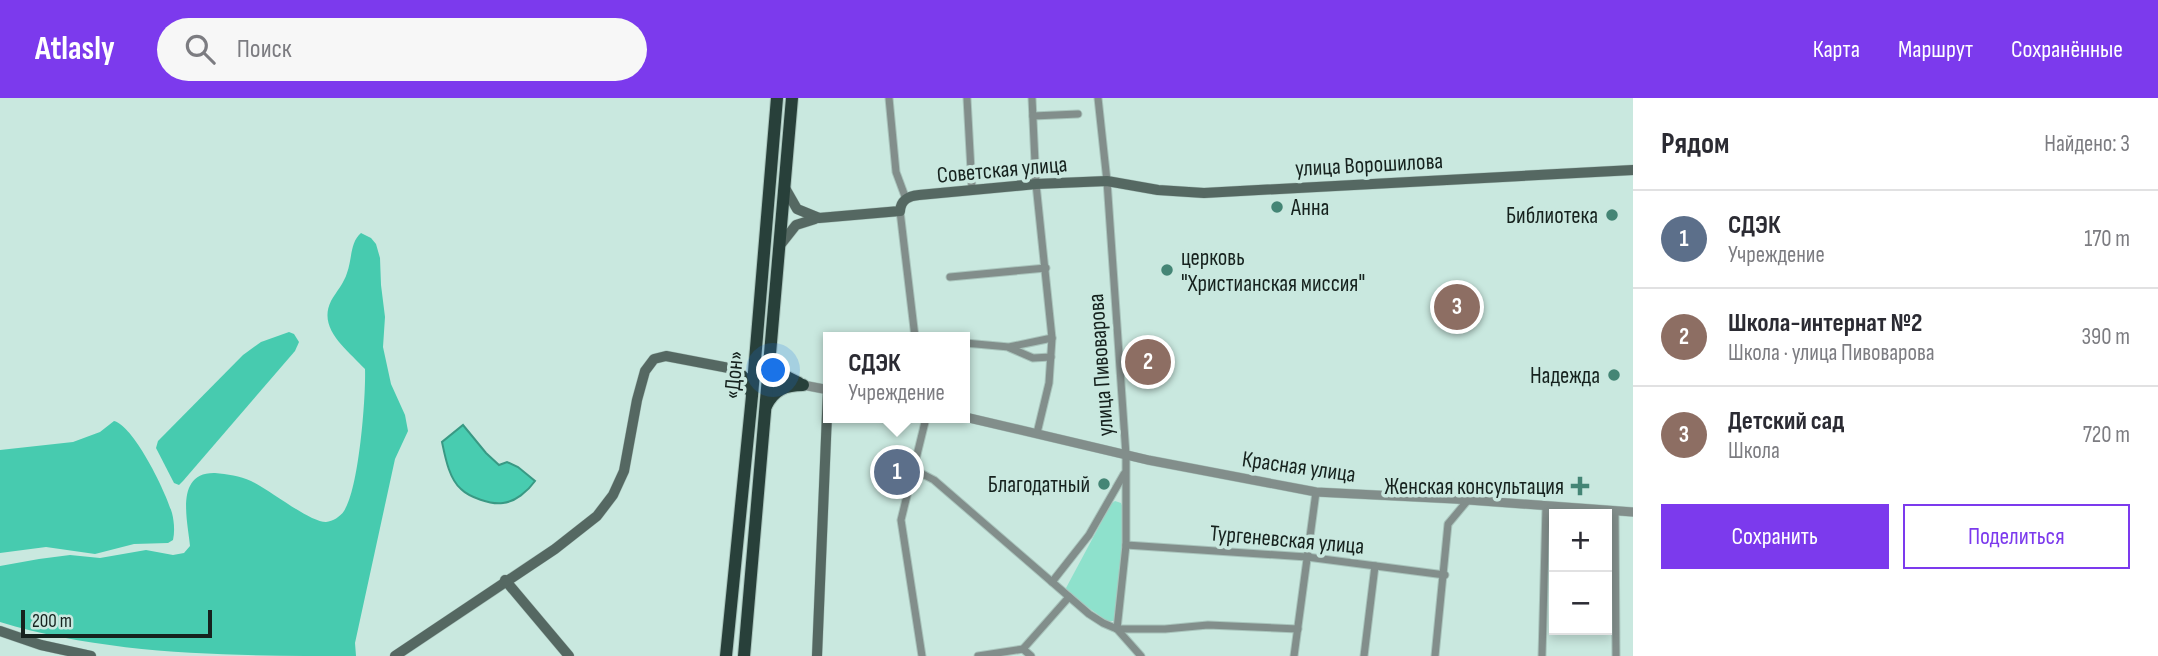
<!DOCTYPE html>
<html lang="ru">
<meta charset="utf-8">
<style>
body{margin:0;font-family:"Sofia Sans Condensed",sans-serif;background:#f7f7f7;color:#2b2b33}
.controls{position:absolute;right:21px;bottom:21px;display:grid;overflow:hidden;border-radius:0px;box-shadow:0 4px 10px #0003}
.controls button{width:63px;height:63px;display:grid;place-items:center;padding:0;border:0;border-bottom:2px solid #e1e1e2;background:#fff;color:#2b2b33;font:35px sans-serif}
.scale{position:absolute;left:21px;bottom:18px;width:191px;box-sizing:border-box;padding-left:7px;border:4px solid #16221e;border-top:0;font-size:19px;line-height:24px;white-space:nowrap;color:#16221e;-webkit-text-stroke:5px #c9e8df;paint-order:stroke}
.you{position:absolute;left:774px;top:273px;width:24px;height:24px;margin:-18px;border:5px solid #fff;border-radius:50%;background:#1a73e8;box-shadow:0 0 0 10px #1a73e833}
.badge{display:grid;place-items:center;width:46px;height:46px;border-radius:50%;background:#7c3aed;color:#fff;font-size:23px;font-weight:700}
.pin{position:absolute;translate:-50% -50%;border:4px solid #fff;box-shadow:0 2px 7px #0006}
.popup{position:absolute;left:823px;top:234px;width:147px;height:91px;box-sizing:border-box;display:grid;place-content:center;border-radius:0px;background:#fff;filter:drop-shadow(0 2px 5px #0005);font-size:23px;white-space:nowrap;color:#7c7c81}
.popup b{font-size:26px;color:#2b2b33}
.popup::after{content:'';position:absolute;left:50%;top:100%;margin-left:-14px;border:14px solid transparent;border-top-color:#fff}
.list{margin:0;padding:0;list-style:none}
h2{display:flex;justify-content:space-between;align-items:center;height:91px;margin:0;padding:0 28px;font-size:30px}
h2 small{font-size:23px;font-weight:400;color:#7c7c81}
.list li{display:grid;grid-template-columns:46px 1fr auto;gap:21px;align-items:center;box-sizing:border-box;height:98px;padding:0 28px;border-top:2px solid #e1e1e2}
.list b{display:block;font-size:26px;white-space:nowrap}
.list p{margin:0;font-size:23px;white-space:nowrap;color:#7c7c81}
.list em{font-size:23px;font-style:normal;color:#7c7c81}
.actions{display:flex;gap:14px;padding:21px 28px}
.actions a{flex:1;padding:16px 0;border:2px solid #7c3aed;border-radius:0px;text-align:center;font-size:24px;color:#7c3aed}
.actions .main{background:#7c3aed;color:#fff}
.icon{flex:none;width:38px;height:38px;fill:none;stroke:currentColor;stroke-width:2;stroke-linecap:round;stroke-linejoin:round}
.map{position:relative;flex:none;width:1633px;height:558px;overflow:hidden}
header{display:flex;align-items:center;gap:42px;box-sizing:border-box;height:98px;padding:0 35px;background:#7c3aed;color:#fff}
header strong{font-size:33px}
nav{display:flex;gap:38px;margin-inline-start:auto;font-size:24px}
.search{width:490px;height:63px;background:#f7f7f7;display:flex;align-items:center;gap:18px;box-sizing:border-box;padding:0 24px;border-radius:38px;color:#7c7c81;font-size:26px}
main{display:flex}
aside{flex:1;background:#fff}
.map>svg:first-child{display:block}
.green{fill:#8ee1cc}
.forest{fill:#47cbaf}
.water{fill:#48ccb0;stroke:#399984;stroke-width:2}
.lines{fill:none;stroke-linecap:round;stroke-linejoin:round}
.minor-casing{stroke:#a9c4bc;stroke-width:9}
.tertiary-casing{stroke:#a9c4bc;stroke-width:10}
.secondary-casing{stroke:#a9c4bc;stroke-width:11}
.trunk-casing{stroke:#a9c4bc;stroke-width:14}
.minor{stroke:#828e8b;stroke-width:7}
.tertiary{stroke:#828e8b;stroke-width:9}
.secondary{stroke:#556862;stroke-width:10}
.trunk{stroke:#28403a;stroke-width:12}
.poi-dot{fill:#448575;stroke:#c9e8df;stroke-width:2.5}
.labels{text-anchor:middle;stroke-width:7;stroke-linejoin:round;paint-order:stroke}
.street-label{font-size:23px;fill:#16221e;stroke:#c9e8df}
.poi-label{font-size:23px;fill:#16221e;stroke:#c9e8df;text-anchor:end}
</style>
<header>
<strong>Atlasly</strong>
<div class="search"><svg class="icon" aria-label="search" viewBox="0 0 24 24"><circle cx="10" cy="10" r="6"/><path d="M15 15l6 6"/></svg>Поиск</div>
<nav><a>Карта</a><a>Маршрут</a><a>Сохранённые</a></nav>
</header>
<main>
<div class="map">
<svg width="1633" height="558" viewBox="0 0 1633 558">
<rect width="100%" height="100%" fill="#c9e8df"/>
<path class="green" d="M1115 403 1121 405 1123 410 1122 451 1114 523H1107L1068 495 1066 490 1111 406Z"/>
<g class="forest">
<path d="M361 135 371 140 376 146 380 160 381 187 385 219 383 249 391 286 405 317 408 333 395 361 355 545 356 558C237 558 112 558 0 524V468L39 461 70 457 100 460 146 452 173 457 184 455 190 448C188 424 174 374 215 375 227 376 240 378 251 383 269 391 309 424 326 424 333 423 340 419 344 413 359 391 366 299 365 271 348 252 317 231 331 203 336 194 344 185 347 175 352 162 350 144 361 135Z"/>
<path d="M289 234 294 236 299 244 295 253 183 383 179 387 174 385 156 350 158 343 243 257 261 244Z"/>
<path d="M114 323C134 328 166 394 172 415 174 423 175 433 173 442L168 445 134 446 95 456 46 449 0 455V352L73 344 100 334Z"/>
</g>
<path class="water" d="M463 327 486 355 499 367 507 364 518 369 535 383C528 393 515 404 503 405 491 407 469 399 461 391 449 381 445 358 442 344Z"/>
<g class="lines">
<defs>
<g id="minor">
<path d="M889 0 896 74 906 101"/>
<path d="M967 0 972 91"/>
<path d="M1032 0 1036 86 1052 240 1049 285 1037 335"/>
<path d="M1098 0 1107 83 1126 357V447L1117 531H1165L1208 527 1298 531"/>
<path d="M1033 18 1078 16"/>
<path d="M900 113 915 239"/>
<path d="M950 179 1046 170"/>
<path d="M965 245 1009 249 1052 240"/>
<path d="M1010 250 1033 260 1051 259"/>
<path d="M913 371 934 382 1089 516 1103 525 1117 531 1141 558"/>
<path d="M1615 414 1616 558"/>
<path d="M1126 447 1307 459 1445 477"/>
<path d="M1052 484 1089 437 1124 376"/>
<path d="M1023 551 1031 558"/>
<path d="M922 558 901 422 926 320"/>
<path d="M978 558 1023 551 1069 499"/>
<path d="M1294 558 1316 394"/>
<path d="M1364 558 1375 468"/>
<path d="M1435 558 1448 426 1468 402"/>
<path d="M1542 558 1546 409"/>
</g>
<g id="tertiary">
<path d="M803 287 829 292"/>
<path d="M965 319 1148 362 1316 394 1455 401 1633 414"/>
</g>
<g id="secondary">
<path d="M785 90 797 111 819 120 900 113C901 101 909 98 919 97L1036 86 1107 83 1158 92 1204 95 1633 72"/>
<path d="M781 146 796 127 815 121"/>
<path d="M505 482 569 558"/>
<path d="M0 533 41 547 91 558"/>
<path d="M395 558 555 451 597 418 613 397 624 373 637 302 645 273 654 261 666 258 734 271"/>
<path d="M817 558 828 292"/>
</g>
<g id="trunk">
<path d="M770 259 779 275 799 285"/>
<path d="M734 271 745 281 752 296"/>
<path d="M766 308C774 292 785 287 803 287"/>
<path d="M726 558 752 298 777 0"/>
<path d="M744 558 792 0"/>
</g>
</defs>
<use href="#minor" class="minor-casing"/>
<use href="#tertiary" class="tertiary-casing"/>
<use href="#secondary" class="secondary-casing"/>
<use href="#trunk" class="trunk-casing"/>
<use href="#minor" class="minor"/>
<use href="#tertiary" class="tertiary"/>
<use href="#secondary" class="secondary"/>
<use href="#trunk" class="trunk"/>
</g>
<g class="poi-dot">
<circle cx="1277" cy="109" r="7"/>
<circle cx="1612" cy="117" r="7"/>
<circle cx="1167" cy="172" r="7"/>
<circle cx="1614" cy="277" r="7"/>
<circle cx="1104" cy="386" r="7"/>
<path d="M1576.5 377.5h7v7h7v7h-7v7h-7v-7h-7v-7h7z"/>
</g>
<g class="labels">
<g class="street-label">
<text transform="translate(1369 66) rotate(-3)" y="8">улица Ворошилова</text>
<text transform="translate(1002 71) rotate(-5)" y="8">Советская улица</text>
<text transform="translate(1100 267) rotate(-94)" y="8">улица Пивоварова</text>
<text transform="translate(733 277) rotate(-85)" y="8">«Дон»</text>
<text transform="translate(1299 368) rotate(8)" y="8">Красная улица</text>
<text transform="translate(1287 441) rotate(5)" y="8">Тургеневская улица</text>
</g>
<g class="poi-label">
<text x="1291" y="117" text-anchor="start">Анна</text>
<text x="1598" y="125">Библиотека</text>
<text x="1181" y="167" text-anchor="start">церковь<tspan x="1181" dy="26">"Христианская миссия"</tspan></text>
<text x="1600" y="285">Надежда</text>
<text x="1090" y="394">Благодатный</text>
<text x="1564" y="396">Женская консультация</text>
</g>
</g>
</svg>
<div class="controls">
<button>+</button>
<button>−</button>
</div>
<div class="scale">200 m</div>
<div class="you"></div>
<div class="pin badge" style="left:897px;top:374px;background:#5c6f8a">1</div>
<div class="popup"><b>СДЭК</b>Учреждение</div>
<div class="pin badge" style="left:1148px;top:264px;background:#8d6e63">2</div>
<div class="pin badge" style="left:1457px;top:209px;background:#8d6e63">3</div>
</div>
<aside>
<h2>Рядом<small>Найдено: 3</small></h2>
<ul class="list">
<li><span class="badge" style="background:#5c6f8a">1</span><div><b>СДЭК</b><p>Учреждение</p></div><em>170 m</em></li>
<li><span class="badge" style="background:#8d6e63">2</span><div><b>Школа-интернат №2</b><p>Школа · улица Пивоварова</p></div><em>390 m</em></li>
<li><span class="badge" style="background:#8d6e63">3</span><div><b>Детский сад</b><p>Школа</p></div><em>720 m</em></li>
</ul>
<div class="actions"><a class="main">Сохранить</a><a>Поделиться</a></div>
</aside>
</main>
